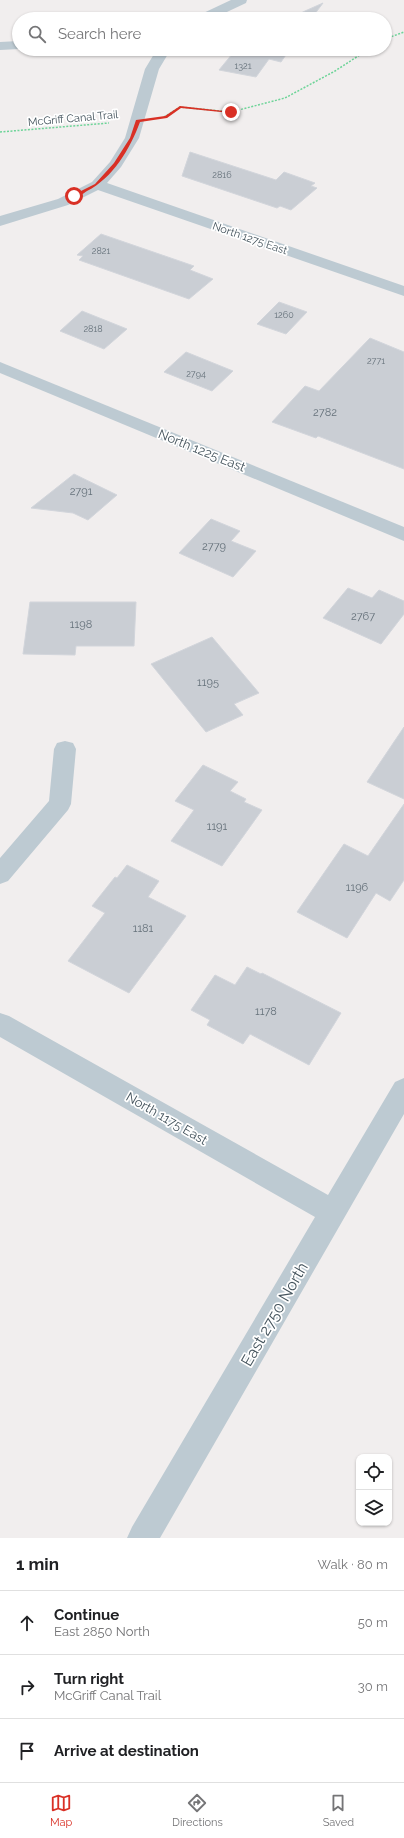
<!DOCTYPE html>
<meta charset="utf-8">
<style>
body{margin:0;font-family:Raleway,sans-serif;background:#f2f2f2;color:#202124}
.controls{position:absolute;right:12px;bottom:12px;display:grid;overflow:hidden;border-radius:8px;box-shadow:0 1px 3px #0004}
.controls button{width:36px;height:36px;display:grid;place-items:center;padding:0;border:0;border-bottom:1px solid #e0e0e0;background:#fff;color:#202124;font:20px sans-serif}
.stop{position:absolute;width:12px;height:12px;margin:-9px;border:3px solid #d93025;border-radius:50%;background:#fff}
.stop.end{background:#d93025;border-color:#fff;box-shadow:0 1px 4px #0008}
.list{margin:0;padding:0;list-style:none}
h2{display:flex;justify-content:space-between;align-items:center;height:52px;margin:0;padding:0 16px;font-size:17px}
h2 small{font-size:13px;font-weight:400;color:#757577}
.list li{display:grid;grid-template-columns:26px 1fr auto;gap:12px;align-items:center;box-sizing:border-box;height:64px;padding:0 16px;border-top:1px solid #e0e0e0}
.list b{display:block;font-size:15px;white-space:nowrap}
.list p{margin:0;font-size:13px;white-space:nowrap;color:#757577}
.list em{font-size:13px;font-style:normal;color:#757577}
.icon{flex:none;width:22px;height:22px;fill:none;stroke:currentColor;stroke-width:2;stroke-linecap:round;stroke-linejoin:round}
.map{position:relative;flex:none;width:404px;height:1538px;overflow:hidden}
.search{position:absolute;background:#fff;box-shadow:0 1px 3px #0004;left:12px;right:12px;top:12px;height:44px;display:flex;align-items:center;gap:10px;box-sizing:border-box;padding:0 14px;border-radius:22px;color:#757577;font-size:15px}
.sheet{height:244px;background:#fff}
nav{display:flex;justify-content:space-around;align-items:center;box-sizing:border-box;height:56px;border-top:1px solid #e0e0e0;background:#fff;font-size:11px;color:#757577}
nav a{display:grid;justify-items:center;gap:2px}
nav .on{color:#d93025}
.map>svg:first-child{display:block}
.building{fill:#caced4;stroke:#d2d5db}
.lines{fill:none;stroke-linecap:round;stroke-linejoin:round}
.path{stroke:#6dd498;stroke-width:1.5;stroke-dasharray:2 1.5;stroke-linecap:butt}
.minor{fill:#bdcad2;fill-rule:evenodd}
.route{fill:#d93025}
.labels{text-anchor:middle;stroke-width:3.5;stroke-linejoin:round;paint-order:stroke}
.far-number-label{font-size:9px;fill:#66727b}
.far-street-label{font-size:11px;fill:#45545d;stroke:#fff}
.number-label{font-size:11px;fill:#66727b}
.street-label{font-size:13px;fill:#45545d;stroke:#fff}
.near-street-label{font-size:16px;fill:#45545d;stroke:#fff}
</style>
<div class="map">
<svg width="404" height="1538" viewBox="0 0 404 1538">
<rect width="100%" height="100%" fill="#f1eeee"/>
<g class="building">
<path d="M323 3 311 19H289L305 11Z"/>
<path d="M225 49H290L281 62 269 59 256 77 219 70 233 53 221 51Z"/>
<path d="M190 152 276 180 284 172 315 183 311 186 317 188 291 210 280 206 277 208 182 176Z"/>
<path d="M101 234 194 266 190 270 213 279 189 299 79 260 83 256 77 255Z"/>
<path d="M279 302 307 312 286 334 257 324Z"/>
<path d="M82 311 127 329 104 349 60 331Z"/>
<path d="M370 338 404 352V469L318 436 316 438 272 422 305 386 319 391Z"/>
<path d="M186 352 233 371 212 391 164 372Z"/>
<path d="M74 474 117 495 88 520 73 513 31 508Z"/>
<path d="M211 519 240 531 231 541 256 551 233 577 179 553Z"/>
<path d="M348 588 372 598 379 590 404 601V614L381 644 323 618Z"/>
<path d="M30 602H136L134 646H76L75 655 23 654Z"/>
<path d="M212 637 259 693 234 704 243 715 206 732 151 664Z"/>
<path d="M404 727V799L367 782Z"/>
<path d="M203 765 238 782 230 791 246 799 244 802 262 810 222 866 171 841 194 810 175 801Z"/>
<path d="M404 804V880L390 901 376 893 347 938 297 912 344 844 368 856Z"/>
<path d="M127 865 159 881 148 897 186 916 129 993 68 961 105 913 92 906 115 877 117 878Z"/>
<path d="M247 967 261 974 262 973 341 1013 309 1065 250 1034 243 1044 207 1025 210 1020 191 1010 215 975 235 985Z"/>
</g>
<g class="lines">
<g class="path">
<path d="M385 39 404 32"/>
<path d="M164 117 180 107 231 112 285 98 335 71 369 49"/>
<path d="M0 132 109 123"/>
</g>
<g class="minor">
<path d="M231 0H247L246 3 212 19H195L197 16Z"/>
<path d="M19 41V49L0 50V42Z"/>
<path d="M157 49H171L159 69 139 138 121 167 107 183 404 286V296L98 190 68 205 0 226V216L58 199 92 182 110 162 125 138 145 69Z"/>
<path d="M0 362 404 527V541L0 373Z"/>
<path d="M65 741 73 743 76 749 71 804 68 810 8 881 0 884V858L49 801 54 749 57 743Z"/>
<path d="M0 1013 9 1016 328 1195 395 1082 404 1078V1114L160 1538H127L132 1527 315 1217 0 1037Z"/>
</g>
</g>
<path class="route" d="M180 106 233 112 231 113 181 108 167 118 140 122C130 149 113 178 87 191 83 194 78 197 73 197V195L95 184 114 163 130 138 136 120 165 116Z"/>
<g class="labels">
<g class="far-number-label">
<text x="243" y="69">1321</text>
<text x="222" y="178">2816</text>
<text x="101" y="254">2821</text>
<text x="284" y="318">1260</text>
<text x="93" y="332">2818</text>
<text x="376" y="364">2771</text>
<text x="196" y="377">2794</text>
</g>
<g class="far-street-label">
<text transform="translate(73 118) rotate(-5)" y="4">McGriff Canal Trail</text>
<text transform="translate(250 238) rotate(19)" y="4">North 1275 East</text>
</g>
<g class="number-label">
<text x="325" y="416">2782</text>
<text x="81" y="495">2791</text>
<text x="214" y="550">2779</text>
<text x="363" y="620">2767</text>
<text x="81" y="628">1198</text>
<text x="208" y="686">1195</text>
<text x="217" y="830">1191</text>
<text x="357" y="891">1196</text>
<text x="143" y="932">1181</text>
<text x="266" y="1015">1178</text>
</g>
<g class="street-label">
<text transform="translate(202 450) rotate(22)" y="5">North 1225 East</text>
<text transform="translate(167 1118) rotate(30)" y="5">North 1175 East</text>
</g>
<g class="near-street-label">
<text transform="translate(274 1314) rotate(-60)" y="6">East 2750 North</text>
</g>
</g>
</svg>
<div class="controls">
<button><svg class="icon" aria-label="locate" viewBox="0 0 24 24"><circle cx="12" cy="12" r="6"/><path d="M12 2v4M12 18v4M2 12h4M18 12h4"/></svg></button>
<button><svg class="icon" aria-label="layers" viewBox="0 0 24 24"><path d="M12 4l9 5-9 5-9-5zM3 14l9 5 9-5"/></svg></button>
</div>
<div class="stop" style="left:74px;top:196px"></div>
<div class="stop end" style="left:231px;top:112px"></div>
<div class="search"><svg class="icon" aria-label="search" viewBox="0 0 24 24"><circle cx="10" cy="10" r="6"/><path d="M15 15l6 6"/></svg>Search here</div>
</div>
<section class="sheet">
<h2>1 min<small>Walk · 80 m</small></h2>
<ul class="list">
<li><svg class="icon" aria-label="ahead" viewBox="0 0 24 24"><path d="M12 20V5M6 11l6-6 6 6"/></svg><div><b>Continue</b><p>East 2850 North</p></div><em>50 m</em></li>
<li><svg class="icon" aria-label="right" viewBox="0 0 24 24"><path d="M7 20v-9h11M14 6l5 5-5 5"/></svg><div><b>Turn right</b><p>McGriff Canal Trail</p></div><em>30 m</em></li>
<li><svg class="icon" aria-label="arrive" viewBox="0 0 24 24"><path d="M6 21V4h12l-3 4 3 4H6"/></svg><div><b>Arrive at destination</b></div></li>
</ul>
</section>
<nav>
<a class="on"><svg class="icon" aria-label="map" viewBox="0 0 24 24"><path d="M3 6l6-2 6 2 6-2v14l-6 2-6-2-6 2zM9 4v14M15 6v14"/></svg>Map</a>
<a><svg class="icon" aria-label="directions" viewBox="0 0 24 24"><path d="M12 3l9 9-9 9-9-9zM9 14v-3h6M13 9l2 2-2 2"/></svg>Directions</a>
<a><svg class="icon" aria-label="saved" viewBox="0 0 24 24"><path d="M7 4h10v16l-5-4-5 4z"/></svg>Saved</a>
</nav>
